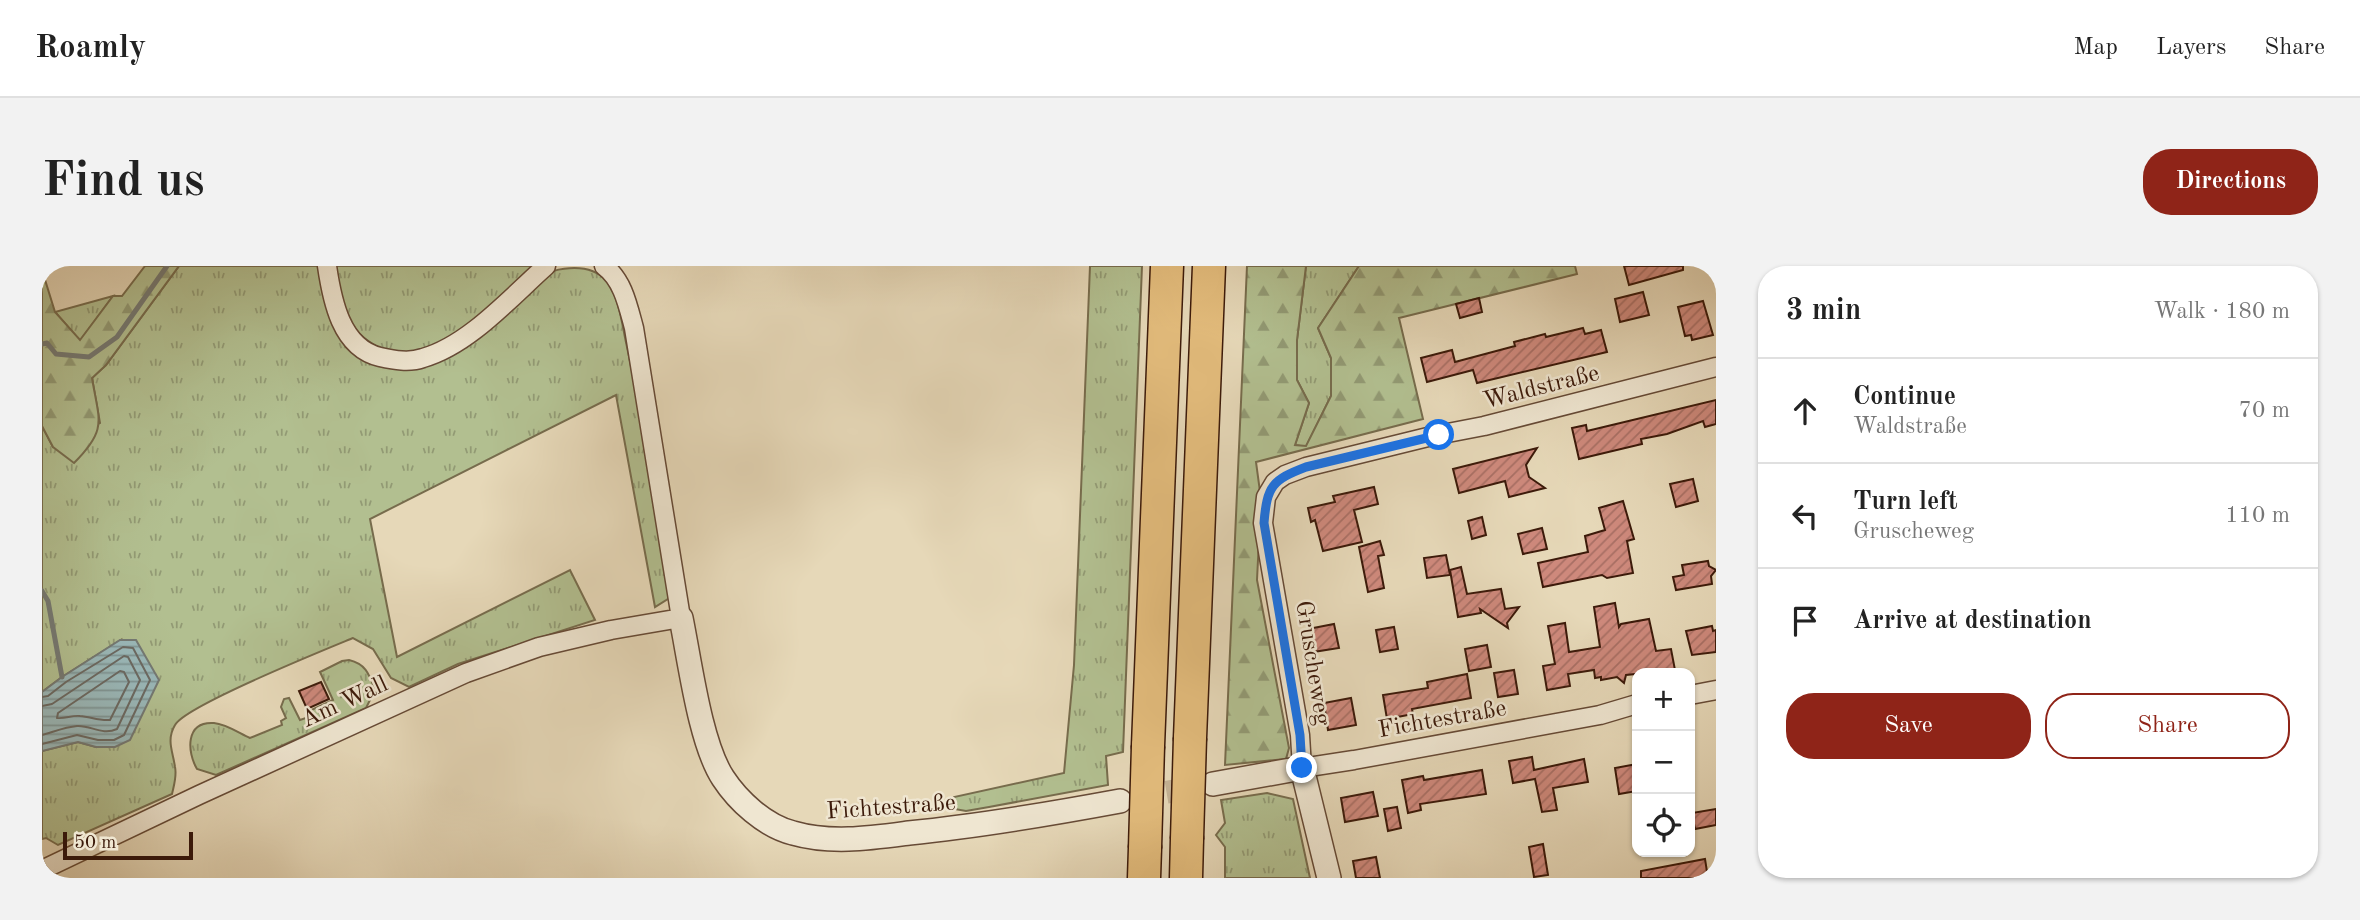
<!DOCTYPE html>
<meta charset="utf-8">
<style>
body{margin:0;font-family:"Old Standard TT",serif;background:#f2f2f2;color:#222}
.controls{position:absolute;right:21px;bottom:21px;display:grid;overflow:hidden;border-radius:14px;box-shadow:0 2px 5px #0004}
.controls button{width:63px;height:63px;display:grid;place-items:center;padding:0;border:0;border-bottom:2px solid #e0e0e0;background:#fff;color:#222;font:35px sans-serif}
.scale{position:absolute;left:21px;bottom:18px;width:130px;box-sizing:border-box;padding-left:7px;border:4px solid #3c1a0a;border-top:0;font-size:19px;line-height:24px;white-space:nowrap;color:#3c1a0a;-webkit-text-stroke:5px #efe6d1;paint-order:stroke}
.stop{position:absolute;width:21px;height:21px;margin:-16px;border:5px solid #1a73e8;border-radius:50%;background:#fff}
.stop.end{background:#1a73e8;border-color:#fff;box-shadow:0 2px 7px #0008}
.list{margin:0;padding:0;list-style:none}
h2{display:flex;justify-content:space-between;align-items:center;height:91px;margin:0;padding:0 28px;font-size:30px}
h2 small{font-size:23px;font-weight:400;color:#767676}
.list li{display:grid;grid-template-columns:46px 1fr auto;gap:21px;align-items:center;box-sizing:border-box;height:105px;padding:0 28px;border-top:2px solid #e0e0e0}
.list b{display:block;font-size:26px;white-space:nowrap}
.list p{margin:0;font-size:23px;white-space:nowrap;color:#767676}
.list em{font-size:23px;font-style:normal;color:#767676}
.actions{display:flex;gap:14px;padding:21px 28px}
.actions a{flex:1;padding:16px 0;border:2px solid #8f2418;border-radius:28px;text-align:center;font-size:24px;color:#8f2418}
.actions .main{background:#8f2418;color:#fff}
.icon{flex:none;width:38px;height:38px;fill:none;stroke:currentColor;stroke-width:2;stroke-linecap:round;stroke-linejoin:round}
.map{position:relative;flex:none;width:1674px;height:612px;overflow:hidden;border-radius:28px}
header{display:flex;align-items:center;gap:42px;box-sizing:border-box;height:98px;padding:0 35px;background:#fff;border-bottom:2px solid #e0e0e0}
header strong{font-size:33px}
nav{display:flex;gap:38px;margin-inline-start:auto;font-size:24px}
.intro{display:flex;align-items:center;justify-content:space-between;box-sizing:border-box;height:168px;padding:0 42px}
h1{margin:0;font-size:49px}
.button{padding:18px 32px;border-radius:28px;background:#8f2418;color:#fff;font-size:24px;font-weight:700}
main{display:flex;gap:42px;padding:0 42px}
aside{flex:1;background:#fff;border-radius:28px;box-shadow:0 2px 5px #0004}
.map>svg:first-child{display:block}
.grass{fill:url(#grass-tufts);stroke:#776c4d;stroke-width:2}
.forest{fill:url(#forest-firs);stroke:#776c4d;stroke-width:2}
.water{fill:url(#water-rules);stroke:#747973;stroke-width:2}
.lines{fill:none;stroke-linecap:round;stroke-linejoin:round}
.shore{stroke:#6b6962;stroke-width:2}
.stream{stroke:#747973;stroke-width:5}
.building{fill:url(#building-hatch);stroke:#3c1a0a;stroke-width:2}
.tertiary-tunnel{stroke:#c4b295;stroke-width:23;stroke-dasharray:23 11;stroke-linecap:butt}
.minor-casing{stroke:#664a36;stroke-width:21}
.tertiary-casing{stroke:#664a36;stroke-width:26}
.motorway-casing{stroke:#3c1a0a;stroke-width:35}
.minor{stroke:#efe6d1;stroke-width:18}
.tertiary{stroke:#efe6d1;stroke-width:23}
.motorway{stroke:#e3bc7c;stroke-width:32}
.motorway-bridge-casing{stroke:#3c1a0a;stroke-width:35;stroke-linecap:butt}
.motorway-bridge{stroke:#e3bc7c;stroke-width:32}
.route{stroke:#1a73e8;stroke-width:9}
.labels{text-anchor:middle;stroke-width:5;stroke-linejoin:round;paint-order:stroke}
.street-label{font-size:24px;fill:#3c1a0a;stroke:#efe6d1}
</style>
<header>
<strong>Roamly</strong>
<nav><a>Map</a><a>Layers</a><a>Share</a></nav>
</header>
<div class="intro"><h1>Find us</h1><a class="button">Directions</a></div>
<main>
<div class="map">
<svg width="1674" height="612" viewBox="0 0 1674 612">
<defs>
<pattern id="grass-tufts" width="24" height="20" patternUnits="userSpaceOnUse" patternTransform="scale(1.75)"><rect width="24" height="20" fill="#b2bf90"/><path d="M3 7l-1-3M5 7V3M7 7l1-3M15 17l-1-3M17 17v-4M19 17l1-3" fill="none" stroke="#929a74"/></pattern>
<pattern id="forest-firs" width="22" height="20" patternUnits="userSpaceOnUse" patternTransform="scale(1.75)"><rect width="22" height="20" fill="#b2bf90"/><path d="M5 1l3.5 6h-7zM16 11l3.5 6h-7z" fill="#929a74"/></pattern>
<pattern id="water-rules" width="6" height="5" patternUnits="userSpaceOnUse" patternTransform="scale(1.75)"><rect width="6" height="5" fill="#9ab8b9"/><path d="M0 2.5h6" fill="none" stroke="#7f9595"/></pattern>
<pattern id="building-hatch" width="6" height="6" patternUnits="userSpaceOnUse" patternTransform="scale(1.75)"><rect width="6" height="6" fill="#ce897c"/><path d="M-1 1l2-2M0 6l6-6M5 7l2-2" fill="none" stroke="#a86f64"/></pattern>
</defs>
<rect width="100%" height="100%" fill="#e6d8b8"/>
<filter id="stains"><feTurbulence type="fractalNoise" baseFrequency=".00286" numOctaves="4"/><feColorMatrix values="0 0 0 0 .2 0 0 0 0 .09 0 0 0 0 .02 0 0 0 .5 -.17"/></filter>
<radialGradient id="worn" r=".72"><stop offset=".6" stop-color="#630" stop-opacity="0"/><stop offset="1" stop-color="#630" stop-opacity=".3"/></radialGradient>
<g class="grass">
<path d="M137 0H277C281 36 288 66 318 88 385 138 465 46 511 5 531 0 551 0 565 15 578 33 580 60 585 81 603 164 615 248 629 331L613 341 574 129 328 253 355 391 528 304 553 354 416 398 367 421 349 412 331 383 311 372C282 384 143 440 133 459 124 474 131 486 133 501 135 510 132 519 130 528L16 579 4 572 0 573V485L36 476 54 481 79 374 20 411 0 426V160L11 181 58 157 50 112 64 99Z"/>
<path d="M292 0H494C471 20 450 43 426 61 411 72 391 85 373 87 340 92 309 69 299 37 296 25 295 12 292 0Z"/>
<path d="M1048 0H1100L1081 486 1064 490 1066 519 947 541 924 545 907 542 912 531 1022 507 1032 399Z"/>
<path d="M1264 0H1317L1276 62 1289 92V130L1264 181 1253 179 1267 137 1255 114V74Z"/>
<path d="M71 30 38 75 13 46Z"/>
<path d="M307 394C324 398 327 408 333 424L324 442 174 509 155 503C145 486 143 455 172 457 184 458 197 467 208 472L240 459 239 455 244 452 239 441 242 433 247 432 258 454 267 451 265 446 291 434 278 406 300 395Z"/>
<path d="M1225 527 1251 533 1268 612H1183V581L1174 569 1183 557 1179 534Z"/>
</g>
<g class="forest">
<path d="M103 0H137L64 99 50 112C57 155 66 163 32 197L11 181 0 160V4L13 46 38 74 71 30H80Z"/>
<path d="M1205 0H1264L1255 74V114L1267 137 1253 179 1264 180 1289 130V92L1276 62 1317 0H1533L1535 8 1357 52 1381 153 1214 196 1219 233 1215 314 1247 482 1244 493 1183 499Z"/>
</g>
<path class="water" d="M78 374H94L117 414 88 474 73 481H54L36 476 0 485V426L20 411Z"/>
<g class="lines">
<g class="shore">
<path d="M78 405 82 406 87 416 68 454C57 455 49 451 38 450 30 449 23 453 15 452L16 447Z"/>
<path d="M0 431 6 430 24 416 81 381 91 382 108 414 82 469 72 474H56L35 469 0 478"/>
<path d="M0 440 10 438 82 390 86 391 98 414 75 463C60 470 49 459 35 460 23 461 11 466 0 469"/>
</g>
<g class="stream">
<path d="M0 78 5 77 14 88 47 91 75 71 125 0"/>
<path d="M0 325 6 335 20 411"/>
</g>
</g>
<g class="building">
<path d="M1582 0H1641V4L1587 19Z"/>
<path d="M1601 26 1607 49 1578 56 1573 33Z"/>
<path d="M1437 32 1440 46 1418 52 1414 38Z"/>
<path d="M1661 35 1671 69 1650 74 1649 69 1643 70 1636 41Z"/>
<path d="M1541 62 1543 68 1559 64 1565 86 1435 117 1431 104 1385 116 1379 92 1410 84 1413 96 1473 80 1472 76 1503 68 1504 71Z"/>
<path d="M1674 134V158L1663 161 1661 155 1625 168 1599 173 1600 178 1537 193 1530 162 1544 159 1545 165Z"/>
<path d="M1495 182 1484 199 1487 211 1503 222 1467 231 1463 215 1417 227 1411 203Z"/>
<path d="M1651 213 1656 235 1634 241 1628 218Z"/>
<path d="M1332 221 1336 238 1312 244 1320 276 1281 285 1273 254 1269 256 1266 242 1293 236 1291 230Z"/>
<path d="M1581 235 1592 273 1585 275 1591 307 1565 312 1560 309 1501 321 1496 297 1546 286 1543 270 1563 264 1557 242Z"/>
<path d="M1440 251 1444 269 1430 273 1426 255Z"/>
<path d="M1500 262 1505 283 1481 288 1476 268Z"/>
<path d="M1338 275 1342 289 1336 290 1342 322 1326 326 1317 281Z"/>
<path d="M1404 289 1408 309 1385 312 1382 292Z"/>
<path d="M1666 295 1667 300 1674 304 1669 310 1670 318 1634 324 1631 311 1642 309 1640 299Z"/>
<path d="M1419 301 1425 328 1459 323 1463 343 1477 341 1465 357 1466 362 1438 343 1439 347 1416 351 1408 304Z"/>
<path d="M1573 337 1577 361 1579 358 1607 353 1614 385 1629 383 1633 404 1584 409 1582 417 1575 411 1559 414V411L1553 412 1552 404 1526 408 1528 420 1505 424 1501 400 1513 398 1506 360 1523 357 1527 386 1558 381 1552 341Z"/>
<path d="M1292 358 1297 382 1271 386 1266 363Z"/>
<path d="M1670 360 1671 365 1674 364V386L1650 389 1644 365Z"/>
<path d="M1352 361 1356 383 1338 386 1334 364Z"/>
<path d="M1445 379 1449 401 1427 405 1423 383Z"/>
<path d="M1472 404 1476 428 1456 431 1452 407Z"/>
<path d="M1425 408 1429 432 1370 443 1371 448 1345 453 1341 429 1386 422 1385 416Z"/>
<path d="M279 416 287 433 265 443 257 425Z"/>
<path d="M1309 432 1314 459 1286 464 1282 437Z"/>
<path d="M1490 491 1492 504 1542 493 1546 516 1511 522 1515 544 1500 546 1493 513 1471 517 1467 495Z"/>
<path d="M1595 498V525L1577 528 1573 502Z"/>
<path d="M1440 504 1444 528 1378 538 1379 544 1366 547 1360 514 1381 510 1382 514Z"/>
<path d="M1331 526 1336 550 1303 556 1299 532Z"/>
<path d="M1355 541 1359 562 1346 565 1342 543Z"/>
<path d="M1674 543V559L1653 563 1650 547Z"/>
<path d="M1501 578 1506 609 1492 611 1487 581Z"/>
<path d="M1334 591 1338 612H1314L1311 595Z"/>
<path d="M1663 593 1666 612H1599V605Z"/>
</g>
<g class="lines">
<path class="tertiary-tunnel" d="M1091 532 1161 520"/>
<defs>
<g id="minor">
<path d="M285 0C290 34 299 82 338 91 352 94 367 97 381 92 427 79 469 31 504 0"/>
<path d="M1648 429 1674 424"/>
<path d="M1595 438 1558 449 1312 494 1260 502 1258 469 1221 257 1224 231 1233 216 1243 209 1264 201 1390 170 1442 160 1674 101"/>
<path d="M0 604 157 529 424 407 497 381 569 364 639 352 592 62C586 40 581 14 562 0"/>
</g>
<g id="tertiary">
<path d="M639 352C648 396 658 477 681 512 696 535 723 560 751 567 789 578 829 572 867 567 938 560 1008 548 1078 535"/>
<path d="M1171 518 1260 502 1287 612"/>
</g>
<g id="motorway">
<path d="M1148 472 1167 0"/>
<path d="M1106 480 1125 0"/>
<path d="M1102 612 1103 582"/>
<path d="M1144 612 1145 573"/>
</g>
</defs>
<use href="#minor" class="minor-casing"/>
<use href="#tertiary" class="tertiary-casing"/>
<use href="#motorway" class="motorway-casing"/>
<use href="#minor" class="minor"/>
<use href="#tertiary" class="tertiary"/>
<use href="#motorway" class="motorway"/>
<defs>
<g id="motorway-bridge">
<path d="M1145 573 1148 472"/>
<path d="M1103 582 1106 480"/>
</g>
</defs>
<use href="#motorway-bridge" class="motorway-bridge-casing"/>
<use href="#motorway-bridge" class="motorway-bridge"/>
</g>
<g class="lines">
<path class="route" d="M1260 502 1258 469 1222 257C1225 220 1230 214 1264 201L1397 169"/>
</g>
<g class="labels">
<g class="street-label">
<text transform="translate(1499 120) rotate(-14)" y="8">Waldstraße</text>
<text transform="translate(1272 397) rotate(81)" y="8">Gruscheweg</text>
<text transform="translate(302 435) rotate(-25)" y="8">Am Wall</text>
<text transform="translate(1400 452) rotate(-10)" y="8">Fichtestraße</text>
<text transform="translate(849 540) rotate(-4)" y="8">Fichtestraße</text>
</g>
</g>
<rect width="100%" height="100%" filter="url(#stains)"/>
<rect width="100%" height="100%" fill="url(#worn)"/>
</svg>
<div class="controls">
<button>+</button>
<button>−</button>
<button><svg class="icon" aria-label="locate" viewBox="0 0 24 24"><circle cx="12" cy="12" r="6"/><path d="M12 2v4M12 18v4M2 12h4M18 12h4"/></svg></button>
</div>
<div class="scale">50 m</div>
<div class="stop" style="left:1397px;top:169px"></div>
<div class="stop end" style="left:1260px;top:502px"></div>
</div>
<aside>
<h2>3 min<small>Walk · 180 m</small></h2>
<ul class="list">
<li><svg class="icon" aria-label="ahead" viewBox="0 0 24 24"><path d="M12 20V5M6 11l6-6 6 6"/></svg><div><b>Continue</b><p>Waldstraße</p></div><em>70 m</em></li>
<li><svg class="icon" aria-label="left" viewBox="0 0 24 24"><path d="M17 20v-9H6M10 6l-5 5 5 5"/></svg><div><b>Turn left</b><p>Gruscheweg</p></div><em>110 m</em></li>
<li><svg class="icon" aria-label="arrive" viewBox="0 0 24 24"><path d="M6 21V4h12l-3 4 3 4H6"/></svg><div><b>Arrive at destination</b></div></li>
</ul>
<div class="actions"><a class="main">Save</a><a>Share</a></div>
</aside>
</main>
